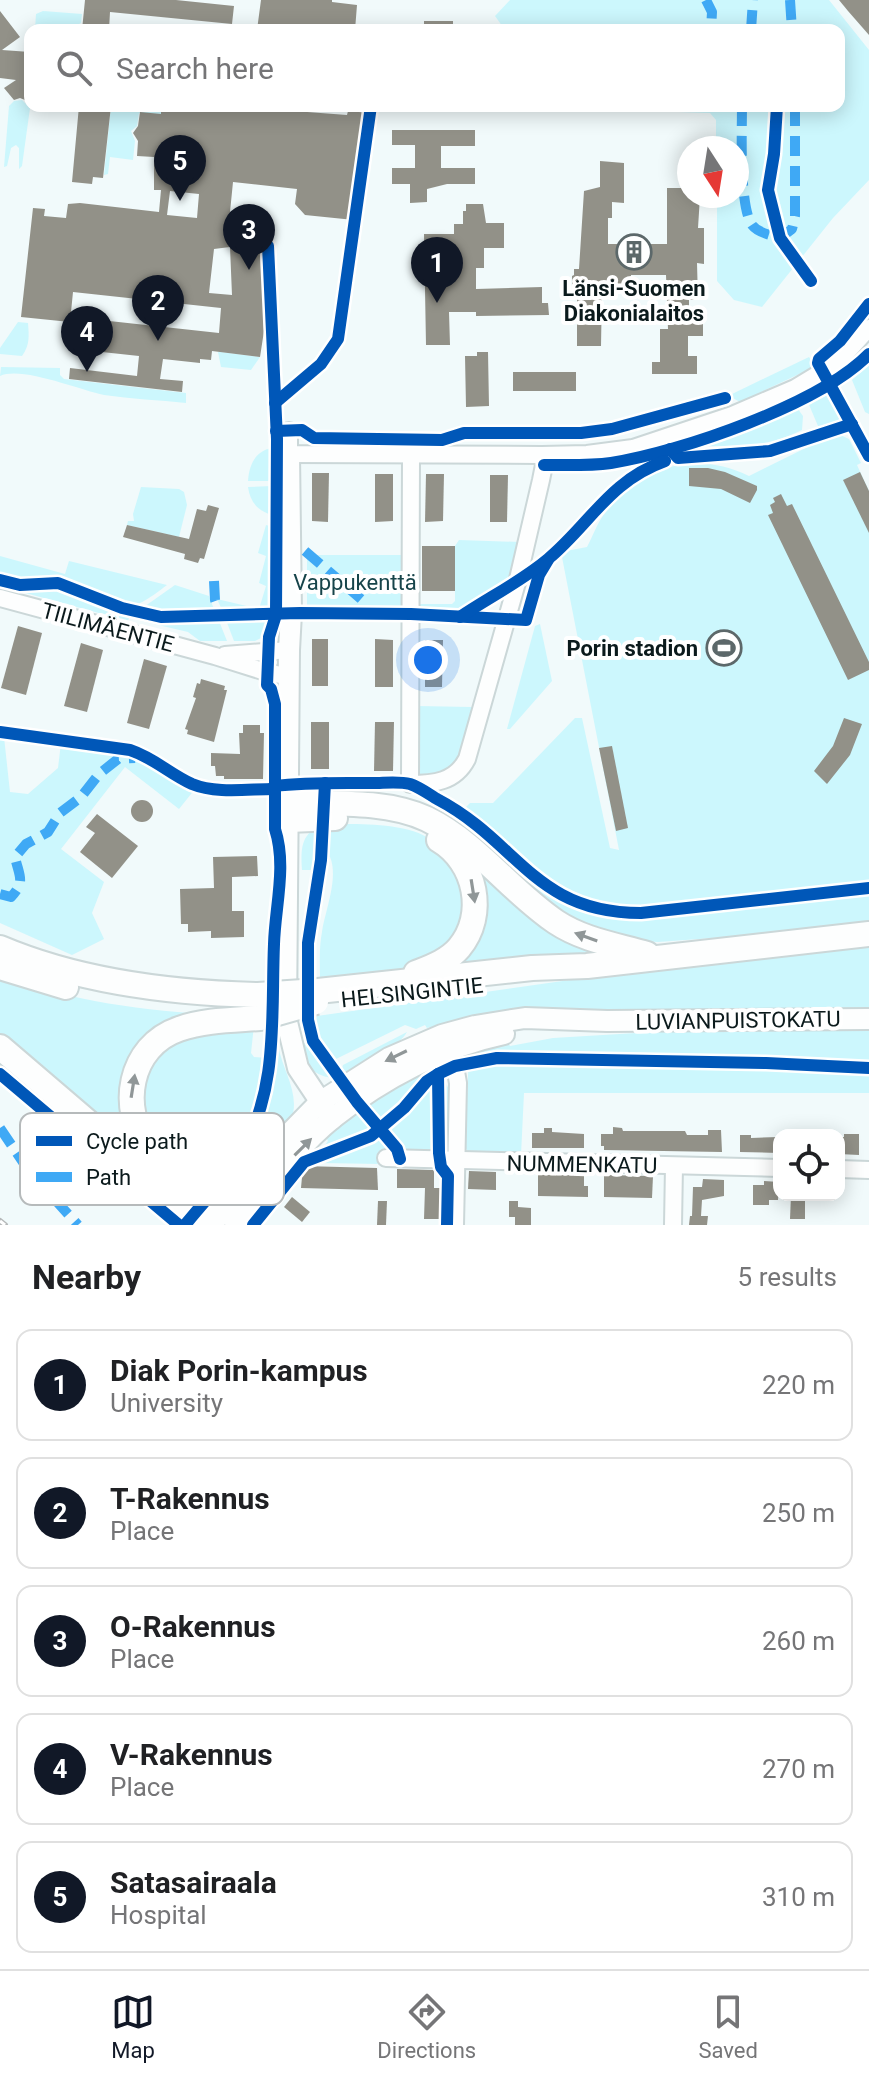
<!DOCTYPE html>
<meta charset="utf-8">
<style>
body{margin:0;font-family:Roboto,sans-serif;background:#f6f6f6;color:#202124}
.controls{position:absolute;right:24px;bottom:24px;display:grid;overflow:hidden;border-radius:16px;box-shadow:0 4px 20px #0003}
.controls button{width:72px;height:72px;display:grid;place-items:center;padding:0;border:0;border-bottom:2px solid #e0e0e0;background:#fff;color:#202124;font:40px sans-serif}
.compass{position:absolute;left:677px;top:136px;width:72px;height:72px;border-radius:50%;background:#fff;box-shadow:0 4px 20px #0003;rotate:168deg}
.you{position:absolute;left:428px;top:660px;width:28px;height:28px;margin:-20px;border:6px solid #fff;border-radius:50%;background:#1a73e8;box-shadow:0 0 0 12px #1a73e833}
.badge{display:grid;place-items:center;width:52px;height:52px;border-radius:50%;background:#111827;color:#fff;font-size:26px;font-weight:700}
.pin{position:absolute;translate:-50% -66px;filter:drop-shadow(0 2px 4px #0008)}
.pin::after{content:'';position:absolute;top:42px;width:28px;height:24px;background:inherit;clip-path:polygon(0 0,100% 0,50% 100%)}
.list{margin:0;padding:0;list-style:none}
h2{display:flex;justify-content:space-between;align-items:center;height:104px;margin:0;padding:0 32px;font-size:34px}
h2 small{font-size:26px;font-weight:400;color:#757577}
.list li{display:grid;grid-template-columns:52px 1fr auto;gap:24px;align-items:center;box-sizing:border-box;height:112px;margin:0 16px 16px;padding:0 16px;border:2px solid #e0e0e0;border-radius:16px}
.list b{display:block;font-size:30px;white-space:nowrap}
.list p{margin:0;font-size:26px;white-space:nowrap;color:#757577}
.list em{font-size:26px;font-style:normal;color:#757577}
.icon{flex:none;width:44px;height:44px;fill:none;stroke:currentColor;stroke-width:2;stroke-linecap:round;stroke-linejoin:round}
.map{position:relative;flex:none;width:869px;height:1225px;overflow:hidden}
.search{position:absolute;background:#fff;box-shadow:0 4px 20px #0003;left:24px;right:24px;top:24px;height:88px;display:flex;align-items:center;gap:20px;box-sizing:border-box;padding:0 28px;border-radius:16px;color:#757577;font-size:30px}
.sheet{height:744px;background:#fff}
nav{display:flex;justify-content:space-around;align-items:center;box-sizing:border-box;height:112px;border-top:2px solid #e0e0e0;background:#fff;font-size:22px;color:#757577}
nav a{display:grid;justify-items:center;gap:4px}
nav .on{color:#111827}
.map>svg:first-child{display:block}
.green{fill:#ccf7fd}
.building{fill:#929188;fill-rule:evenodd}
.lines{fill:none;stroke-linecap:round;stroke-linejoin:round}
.minor-casing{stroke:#cbd7d8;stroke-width:20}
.major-casing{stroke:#cbd7d8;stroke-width:24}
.highway-casing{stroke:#cbd7d8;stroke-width:28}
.minor{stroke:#fdfefe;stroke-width:16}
.major{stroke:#fdfefe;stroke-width:20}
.highway{stroke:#fdfefe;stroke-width:24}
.rail-casing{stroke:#b5b8b9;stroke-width:6}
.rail{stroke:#fff;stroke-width:3;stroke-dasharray:9;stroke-linecap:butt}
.highway-bridge-casing{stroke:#cbd7d8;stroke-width:28;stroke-linecap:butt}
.highway-bridge{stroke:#fdfefe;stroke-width:24}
.quiet{stroke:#3fa9f5;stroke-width:10;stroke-dasharray:20 10;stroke-linecap:butt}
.cycleway-casing{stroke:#fff;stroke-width:17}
.cycleway{stroke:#0057b8;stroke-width:12}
.oneway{fill:#909798}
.labels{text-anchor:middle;stroke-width:8;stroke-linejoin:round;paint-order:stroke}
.poi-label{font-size:22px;font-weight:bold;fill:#0b1a1c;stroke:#fff}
.park-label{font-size:22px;fill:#17444a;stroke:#fff}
.street-label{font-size:22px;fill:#0b1a1c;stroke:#fff}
.key{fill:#fff;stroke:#b6babb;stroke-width:2}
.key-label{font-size:22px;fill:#0b1a1c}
</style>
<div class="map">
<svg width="869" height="1225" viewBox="0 0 869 1225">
<rect width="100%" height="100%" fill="#f1fafb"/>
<g class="green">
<path d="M510 0H829L869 50V180L833 218 762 307 734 300 717 281V196H737V148H716V120L710 113 646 111 643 106H839V30H505L495 16Z"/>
<path d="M43 11 82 14 81 23 75 26 74 30H35L36 14Z"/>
<path d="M22 100 30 108 22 166 19 169V148L16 145 11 148 7 166 4 167 9 106 14 101Z"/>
<path d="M111 106H161V110L166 111 165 115 139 113 137 126 131 131 135 141 133 160 110 157 108 174 104 175Z"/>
<path d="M18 322 28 323C29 336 30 345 22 356L0 354V348Z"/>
<path d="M218 352H221L260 357 251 370 221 367Z"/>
<path d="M809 357 813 363 812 368 740 402 731 397 732 394Z"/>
<path d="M869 362V414L865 412 852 380Z"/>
<path d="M1 367 60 368V375L64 379 186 393V403C159 400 131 399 104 395 79 390 22 366 0 376Z"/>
<path d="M830 390 844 417 829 425 818 426 807 400Z"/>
<path d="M795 405 803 416 802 430C768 446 745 447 708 446L706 444 707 441Z"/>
<path d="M836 433 849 439 861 463 857 465 869 491V884L645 910C552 910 532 863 466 812V807L470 803H493L575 718H582L610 848 619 850 561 552 587 547C593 536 597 523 605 513 639 466 696 450 749 476Z"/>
<path d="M272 448V478L268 481H248C249 465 255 451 272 448Z"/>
<path d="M272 486V515C258 511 250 502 248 487Z"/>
<path d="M141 487 179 489 184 492 187 505 179 537 127 525 128 521H134L133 514Z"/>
<path d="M266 525 273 527 271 610 223 612 217 599 259 609 266 586 259 583 266 556 258 553Z"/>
<path d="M459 540 520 542 511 578 461 610 452 612 418 609 420 604H452L455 601V546Z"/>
<path d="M307 555H402L403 608H307Z"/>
<path d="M0 556 65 574 69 561 167 585C156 593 141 606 128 606 106 604 89 586 69 582 45 576 24 585 0 575Z"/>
<path d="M0 583 25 589 50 587 66 589 102 605 130 615 128 621 0 586Z"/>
<path d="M175 585 209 596 215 612 185 615 141 609Z"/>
<path d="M136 616 166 622 219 621 227 641H200L188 632 137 620Z"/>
<path d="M272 618 267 635 255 641H234L226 620Z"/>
<path d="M540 624 552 681 510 729H507L535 626Z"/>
<path d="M417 706 472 707C467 726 464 763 444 773 437 776 426 776 418 777Z"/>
<path d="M0 736 4 737 10 792 28 794 58 768 61 743 131 753 148 759 195 789 179 809 125 767 61 849 104 882 92 913 104 939 72 955 0 923Z"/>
<path d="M463 821C529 872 553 917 646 917L869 892V923L796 932 658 942 622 940 554 912 460 828Z"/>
<path d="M328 824C358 824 406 822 432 840 444 849 460 877 469 890L455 944 418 966 376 973 320 977C320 963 319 947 322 932 325 911 339 878 330 857L325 858Z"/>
<path d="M320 826 315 870H302C301 850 300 835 320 826Z"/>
<path d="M473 864 609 953 449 967 460 957Z"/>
<path d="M869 942V1010L486 1014 427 1028 425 1025 416 1029 405 1025 336 1059 317 1039 310 1017 647 969Z"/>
<path d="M0 976C72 1001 144 1011 220 1015L169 1026 124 1102 199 1204 0 1041Z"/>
<path d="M254 1025 251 1053 254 1057 268 1058 248 1133 211 1189 145 1133 142 1069 181 1035Z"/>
<path d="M869 1029V1093H524L521 1155 472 1154 466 1149 465 1132 469 1057 481 1045 508 1042 510 1046 553 1038 653 1032Z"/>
<path d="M407 1032C397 1049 364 1064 344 1076L341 1072 343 1065Z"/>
<path d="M308 1038 337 1078C312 1077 306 1066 301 1044L307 1042Z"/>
<path d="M278 1046C283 1071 301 1095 291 1120L230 1188 221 1189 259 1128Z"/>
<path d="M430 1069 435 1071 385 1122H380L366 1103Z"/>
<path d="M443 1077 450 1092 449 1148 447 1152 442 1154Z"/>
<path d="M434 1080 436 1082 434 1154 405 1152 389 1133 388 1129 404 1115Z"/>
<path d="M361 1110 372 1125V1131L322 1150 328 1141 325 1135Z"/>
<path d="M380 1135 389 1147 380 1164 321 1163 320 1158Z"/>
</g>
<g class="building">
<path d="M85 0H176L234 6 232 24 110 12 109 30H82Z"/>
<path d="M261 0H332V2L357 5 355 30H257Z"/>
<path d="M839 0H869V35L848 11Z"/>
<path d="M0 11 20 37 2 50 30 52V102L20 98 14 100 4 88 16 80 0 78Z"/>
<path d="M424 21H453V29L424 30Z"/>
<path d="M79 106H111L103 178 93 177 92 184 72 182Z"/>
<path d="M161 106H278L294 111 347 115 348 111 370 113 367 143H361L354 220 305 215 295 204 297 189 233 182 229 222 266 228 270 310 263 311 264 331 260 357 212 351 211 360 200 359V363L163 359 160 379 183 381 182 392 69 379 70 368 137 376 139 356 102 352 104 332 90 330 91 319 219 333 221 308 73 292 70 322 21 317 33 208 45 209 44 216 66 218 68 204 80 203 159 212 161 190H154V157L137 156 138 141 133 133 138 126 140 112 161 114ZM170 191 199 194 197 218 167 215ZM230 247 232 295 209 293 214 249Z"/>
<path d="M392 130H475V146H441V168H475V184H447L427 189V202L410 203V184H392V168H415V145H392Z"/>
<path d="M600 161 624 163V203L612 202V218H608V244H626V239H639V244H667V188H689V196H700L698 228H704V264L697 263 698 300H689V323H703V336H688V356H697V374H652V362H660V329H668L666 275H631V288H602L601 346H577V292H572V276L574 275V269H579L584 191 600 187Z"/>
<path d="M466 204H483L486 223H504V248H484V268H476V289L542 287V303H548L549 315 476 316V312H449L450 345H426L424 234H454V224H463V211H466Z"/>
<path d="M477 352H488L489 406 466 407 465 356H477Z"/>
<rect x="513" y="372" width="63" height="19"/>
<path d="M689 468H708L725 472 757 486V490L750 503 721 489 689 486Z"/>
<path d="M860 472 869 491V533L843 480Z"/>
<path d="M312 473H329L328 522 312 521Z"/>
<path d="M375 474H393V521L375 522Z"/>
<path d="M426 474H444L443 521 425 522Z"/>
<path d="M490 475H508L507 522H490Z"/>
<path d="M781 494 787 506 792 504 869 662V670L848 680 768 515 773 513 770 505 775 502 773 498Z"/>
<path d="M208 505 219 508 204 559 200 558 198 563 184 559 185 554 123 537 127 525 189 539 197 509 206 511Z"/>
<rect x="422" y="546" width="33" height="45"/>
<path d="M18 626 42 633 26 695 1 688Z"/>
<rect x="312" y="639" width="16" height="47"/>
<path d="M375 639 393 640V687H375Z"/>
<path d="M425 640H443L442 687H425Z"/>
<path d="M81 643 103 650 87 712 64 706Z"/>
<path d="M144 659 167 666 149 729 127 723Z"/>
<path d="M201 679 225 686 224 690H227L214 742 187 734 188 730 185 729 196 698 193 697 197 683 200 684Z"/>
<path d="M844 718 862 724 850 755 827 784 814 771 833 746Z"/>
<rect x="311" y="722" width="18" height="47"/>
<path d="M375 722H394L393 771H374Z"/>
<path d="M243 725H260V733H264L263 779H224V776H216L215 766H211V753L240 754 239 733H243Z"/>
<path d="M612 746 628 828 616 831 599 748Z"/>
<circle cx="142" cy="811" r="11"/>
<path d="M97 814 138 846 112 878 80 852 95 833 86 827Z"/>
<path d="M257 856 258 876 232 877V911H244V937L211 938V931L188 932V924H181L180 889 214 888 213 857Z"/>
<path d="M613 1127 622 1128 623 1131H685L687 1135H708V1130H721L722 1152 604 1150V1146H601V1134H613Z"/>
<path d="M544 1128H552V1132L584 1134V1148H532V1133H544Z"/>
<path d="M844 1134H859V1155L839 1154V1137H844Z"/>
<path d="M740 1135H751V1138L779 1137V1153L740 1152Z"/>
<path d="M303 1166 377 1168 378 1190 301 1188Z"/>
<path d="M397 1169 434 1170V1188H444L443 1219H424L425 1188H397Z"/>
<path d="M469 1171 496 1172V1190L468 1189Z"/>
<path d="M538 1174 584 1175V1186H588V1197L538 1196Z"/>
<path d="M604 1175 653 1176 652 1198 604 1197Z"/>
<path d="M703 1179 724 1180V1196L702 1200 701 1216H708L707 1225H689L690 1216H692L693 1187H702Z"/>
<path d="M764 1181 779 1182 778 1200H769V1205H753V1185H764Z"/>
<path d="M791 1195H805V1219H790Z"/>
<path d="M292 1197 310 1212 302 1222 284 1207Z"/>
<path d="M378 1201H387L386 1225H377Z"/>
<path d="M509 1201H518V1207L531 1208V1225H515V1217H509Z"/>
</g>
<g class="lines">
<defs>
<g id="minor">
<path d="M289 431V454L542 455 587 454 633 448 732 415 795 388 838 362 869 328"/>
<path d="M411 455 410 784C434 784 455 782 467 759L518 579 541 480 544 465 542 455"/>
<path d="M0 598 215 656 269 673 288 676"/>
<path d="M225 655 289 650"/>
<path d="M444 1040 455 1066 458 1083 455 1225"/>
<path d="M386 1158 779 1168"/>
<path d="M839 1169 869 1170"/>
<path d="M673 1225 674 1166"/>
</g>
<g id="major">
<path d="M289 454 291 613 289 650 286 1018 298 1068 332 1119"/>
<path d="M217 1218 280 1143 320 1102 389 1058 442 1035 475 1026 525 1018 607 1021 869 1019"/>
<path d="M238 1225C268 1188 296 1148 333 1118 382 1079 442 1047 504 1034"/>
</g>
<g id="highway">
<path d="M289 803C333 804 386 800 427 819 478 844 510 891 556 922 583 940 616 945 647 954"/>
<path d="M289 820 335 818"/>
<path d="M0 948C80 982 171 993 258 995"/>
<path d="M0 967 66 987"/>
<path d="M416 973C431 967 448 961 459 948 487 915 476 862 439 840"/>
<path d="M318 991 532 968 587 966 869 934"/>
<path d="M0 1047 208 1225"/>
<path d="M241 1222 149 1148C118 1109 129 1046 179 1029 204 1020 233 1020 260 1018"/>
</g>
</defs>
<use href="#minor" class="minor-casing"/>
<use href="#major" class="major-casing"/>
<use href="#highway" class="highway-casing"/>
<use href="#minor" class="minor"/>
<use href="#major" class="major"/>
<use href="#highway" class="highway"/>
<defs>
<path id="rail" d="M0 1221 5 1225"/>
</defs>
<use href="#rail" class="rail-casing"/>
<use href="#rail" class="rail"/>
<defs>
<g id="highway-bridge">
<path d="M258 995 318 991"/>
<path d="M260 1018 316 1002"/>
</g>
</defs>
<use href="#highway-bridge" class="highway-bridge-casing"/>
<use href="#highway-bridge" class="highway-bridge"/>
<g class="quiet">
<path d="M706 0 712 12 711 30"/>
<path d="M790 0 792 30"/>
<path d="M751 30 753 0"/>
<path d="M742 106C742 131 739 206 752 225 758 233 771 235 780 238L792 229 795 216V106"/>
<path d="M305 551 361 599"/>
<path d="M214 581 215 600 221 616"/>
<path d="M0 894 11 897C26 881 19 876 15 857L26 844 48 832 60 813 81 797 99 774 118 759 135 758"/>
<path d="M0 1128 29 1171 78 1225"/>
</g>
<defs>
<g id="cycleway">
<path d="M777 106 774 154 768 190 780 238 811 281"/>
<path d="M869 304 840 341 819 359 818 363 869 456"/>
<path d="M275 403 321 364 338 339 371 106"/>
<path d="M276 431 302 430 314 438 442 440 464 433H581L612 429 725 398"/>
<path d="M670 449 678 458 770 451 852 424"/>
<path d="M544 465C566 465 589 466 611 463 681 452 820 404 869 354"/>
<path d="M0 580 20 585 58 583 122 608 161 617 300 613 411 614 526 620 539 575 548 560"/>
<path d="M460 617C488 598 522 581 548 559 590 524 609 481 665 461"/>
<path d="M0 732 130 750C154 758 170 774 192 784 216 794 248 789 274 789"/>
<path d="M325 783 321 860 308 943V1020L313 1041 357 1102 397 1149 400 1159"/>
<path d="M274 786C307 782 340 783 373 783 384 783 399 781 410 784 419 787 429 794 437 799 519 842 534 913 641 913L869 888"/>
<path d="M0 1074 179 1225"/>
<path d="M438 1074 439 1153 441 1167 448 1176 447 1225"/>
<path d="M185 1225C205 1201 225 1179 241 1153 279 1089 271 1015 274 944 275 907 287 866 275 829V704L271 689 267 685 269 637 276 615 277 439 268 246"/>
<path d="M253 1225 304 1162 371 1136 404 1108 427 1081 438 1074 455 1066 497 1058 766 1063 869 1068"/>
</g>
</defs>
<use href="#cycleway" class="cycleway-casing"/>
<use href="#cycleway" class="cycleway"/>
</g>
<defs><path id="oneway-solid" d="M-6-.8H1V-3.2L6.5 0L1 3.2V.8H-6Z" transform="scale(2)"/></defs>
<g class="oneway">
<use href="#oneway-solid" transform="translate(473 891) rotate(81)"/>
<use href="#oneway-solid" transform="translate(586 937) rotate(-160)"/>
<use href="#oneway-solid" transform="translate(396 1056) rotate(154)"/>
<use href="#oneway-solid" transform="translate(133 1086) rotate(-81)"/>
<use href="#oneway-solid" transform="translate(303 1147) rotate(-45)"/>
</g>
<defs>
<symbol id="building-ring" viewBox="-11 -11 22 22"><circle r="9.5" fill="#fff" stroke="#5c686a" stroke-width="1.5"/><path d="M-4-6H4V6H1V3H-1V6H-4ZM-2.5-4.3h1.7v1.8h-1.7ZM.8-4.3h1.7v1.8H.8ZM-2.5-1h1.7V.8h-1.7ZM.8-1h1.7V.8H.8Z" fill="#5c686a"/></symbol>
<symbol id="stadium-ring" viewBox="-11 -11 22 22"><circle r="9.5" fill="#fff" stroke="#5c686a" stroke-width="1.5"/><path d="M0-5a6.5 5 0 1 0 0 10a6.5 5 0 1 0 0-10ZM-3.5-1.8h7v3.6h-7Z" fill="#5c686a"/></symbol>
</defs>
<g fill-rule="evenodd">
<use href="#building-ring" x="614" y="232" width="40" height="40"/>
<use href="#stadium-ring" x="704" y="628" width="40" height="40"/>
</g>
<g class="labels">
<g class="poi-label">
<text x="634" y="296">Länsi-Suomen<tspan x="634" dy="25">Diakonialaitos</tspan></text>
<text x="698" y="656" text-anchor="end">Porin stadion</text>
</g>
<g class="park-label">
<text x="355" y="590">Vappukenttä</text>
</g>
<g class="street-label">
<text transform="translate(108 627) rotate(15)" y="8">TIILIMÄENTIE</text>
<text transform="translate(412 992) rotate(-6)" y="8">HELSINGINTIE</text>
<text transform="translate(738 1020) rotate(-1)" y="8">LUVIANPUISTOKATU</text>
<text transform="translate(582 1164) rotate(1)" y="8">NUMMENKATU</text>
</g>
</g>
<rect x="20" y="1113" width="264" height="92" rx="12" class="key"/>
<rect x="36" y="1136" width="36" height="10" fill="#0057b8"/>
<rect x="36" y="1172" width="36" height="10" fill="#3fa9f5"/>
<g class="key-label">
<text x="86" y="1149">Cycle path</text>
<text x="86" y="1185">Path</text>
</g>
</svg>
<div class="controls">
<button><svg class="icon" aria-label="locate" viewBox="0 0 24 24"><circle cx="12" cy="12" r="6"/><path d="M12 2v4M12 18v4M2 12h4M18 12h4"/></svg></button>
</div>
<svg class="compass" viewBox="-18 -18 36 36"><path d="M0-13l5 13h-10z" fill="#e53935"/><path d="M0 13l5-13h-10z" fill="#757577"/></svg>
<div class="you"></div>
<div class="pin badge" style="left:437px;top:303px">1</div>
<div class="pin badge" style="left:158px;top:341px">2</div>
<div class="pin badge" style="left:249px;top:270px">3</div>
<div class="pin badge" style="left:87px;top:372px">4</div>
<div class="pin badge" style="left:180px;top:201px">5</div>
<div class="search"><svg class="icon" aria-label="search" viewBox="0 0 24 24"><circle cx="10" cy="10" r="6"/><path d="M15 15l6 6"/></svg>Search here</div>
</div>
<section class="sheet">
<h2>Nearby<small>5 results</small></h2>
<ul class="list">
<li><span class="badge">1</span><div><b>Diak Porin-kampus</b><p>University</p></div><em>220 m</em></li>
<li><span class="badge">2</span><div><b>T-Rakennus</b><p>Place</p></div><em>250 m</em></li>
<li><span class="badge">3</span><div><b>O-Rakennus</b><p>Place</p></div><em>260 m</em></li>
<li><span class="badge">4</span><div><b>V-Rakennus</b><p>Place</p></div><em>270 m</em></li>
<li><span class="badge">5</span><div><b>Satasairaala</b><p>Hospital</p></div><em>310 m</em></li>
</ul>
</section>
<nav>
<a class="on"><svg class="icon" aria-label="map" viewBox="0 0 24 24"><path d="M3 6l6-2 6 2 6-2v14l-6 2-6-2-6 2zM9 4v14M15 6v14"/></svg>Map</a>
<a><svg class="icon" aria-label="directions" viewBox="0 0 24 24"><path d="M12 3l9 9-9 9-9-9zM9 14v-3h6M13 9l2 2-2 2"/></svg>Directions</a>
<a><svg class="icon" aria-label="saved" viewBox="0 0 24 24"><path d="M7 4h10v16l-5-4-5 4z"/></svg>Saved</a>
</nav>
